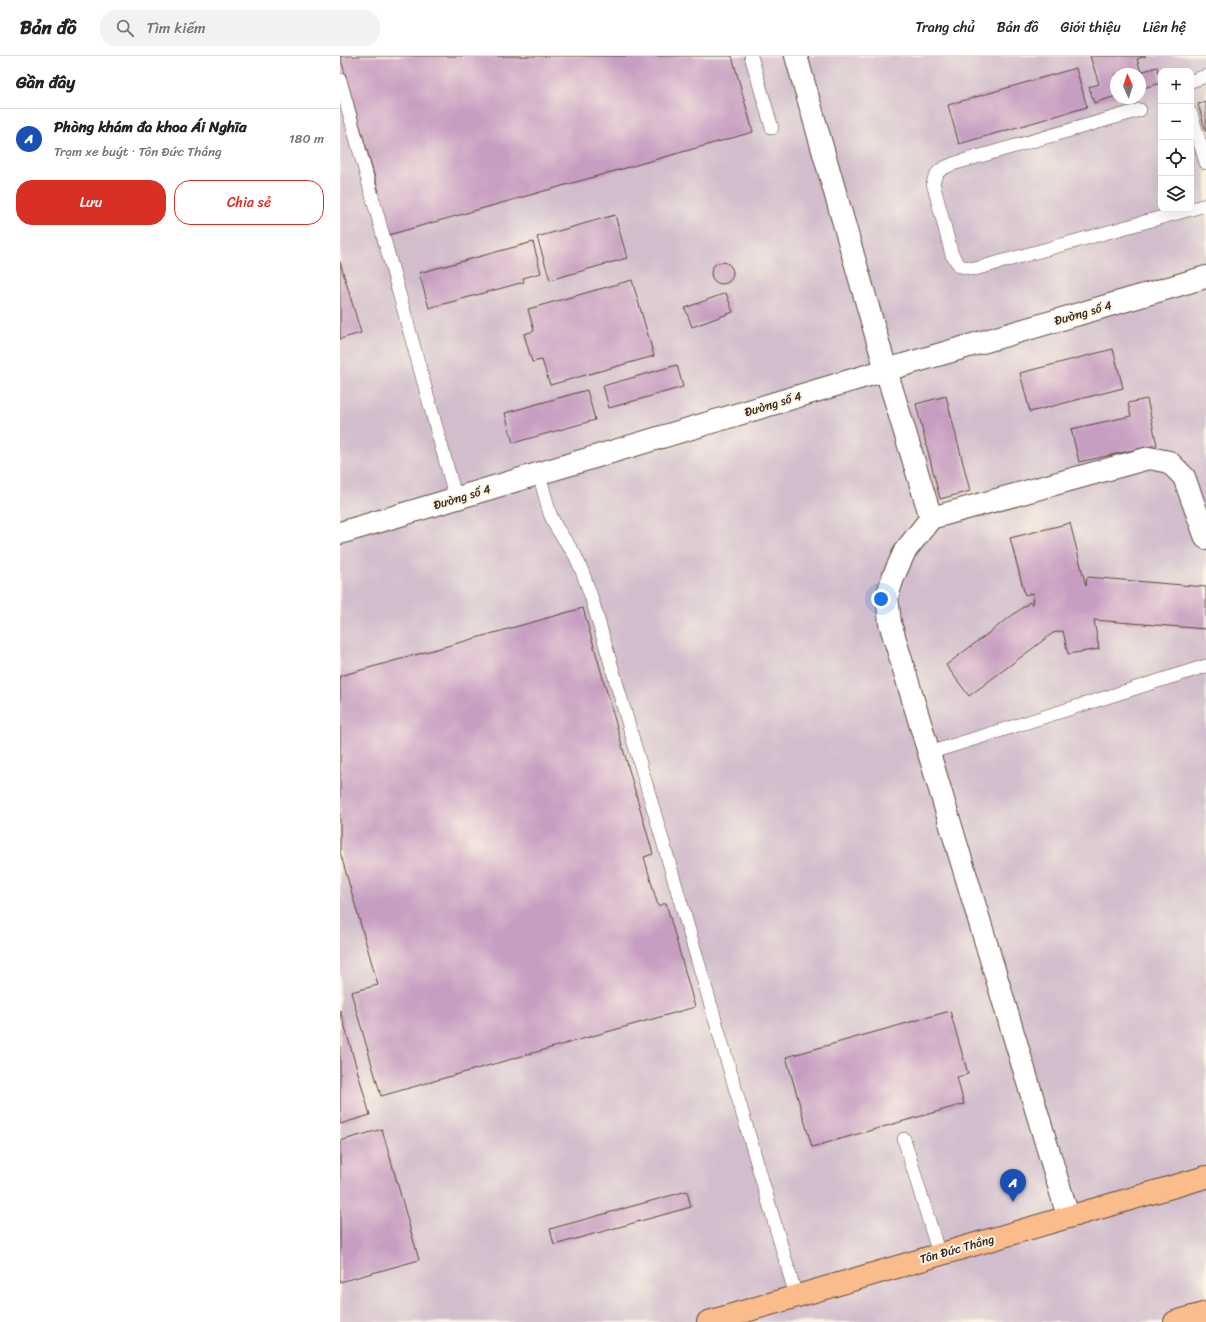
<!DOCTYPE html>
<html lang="vi">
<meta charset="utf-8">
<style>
body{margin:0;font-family:Sriracha,sans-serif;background:#f2f2f2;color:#222}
.controls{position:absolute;right:12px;top:12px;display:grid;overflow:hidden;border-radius:8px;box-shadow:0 4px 16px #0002}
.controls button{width:36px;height:36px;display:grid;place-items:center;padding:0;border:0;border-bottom:1px solid #e0e0e0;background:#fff;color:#222;font:20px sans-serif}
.compass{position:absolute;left:770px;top:12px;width:36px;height:36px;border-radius:50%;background:#fff;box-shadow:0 4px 16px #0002;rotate:357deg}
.you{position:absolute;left:541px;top:543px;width:14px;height:14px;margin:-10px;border:3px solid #fff;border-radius:50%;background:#1a73e8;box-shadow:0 0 0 6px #1a73e833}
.badge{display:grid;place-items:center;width:26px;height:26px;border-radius:50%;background:#d93025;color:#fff;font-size:13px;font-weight:700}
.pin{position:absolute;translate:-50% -33px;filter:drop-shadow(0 1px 2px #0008)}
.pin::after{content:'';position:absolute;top:21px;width:14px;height:12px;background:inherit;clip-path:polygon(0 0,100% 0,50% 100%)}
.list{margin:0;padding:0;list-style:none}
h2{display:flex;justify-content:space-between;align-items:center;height:52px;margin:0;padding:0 16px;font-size:17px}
h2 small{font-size:13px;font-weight:400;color:#767676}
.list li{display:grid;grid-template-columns:26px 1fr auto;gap:12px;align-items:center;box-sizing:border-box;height:60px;padding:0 16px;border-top:1px solid #e0e0e0}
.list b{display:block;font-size:15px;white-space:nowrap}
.list p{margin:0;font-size:13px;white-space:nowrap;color:#767676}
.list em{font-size:13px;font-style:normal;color:#767676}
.actions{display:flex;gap:8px;padding:12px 16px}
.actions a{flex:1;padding:9px 0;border:1px solid #d93025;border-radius:16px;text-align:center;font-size:14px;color:#d93025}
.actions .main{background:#d93025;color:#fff}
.icon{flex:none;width:22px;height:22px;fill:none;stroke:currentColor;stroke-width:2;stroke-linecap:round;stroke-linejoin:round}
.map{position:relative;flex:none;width:866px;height:1266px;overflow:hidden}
header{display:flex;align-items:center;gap:24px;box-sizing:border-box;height:56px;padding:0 20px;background:#fff;border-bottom:1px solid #e0e0e0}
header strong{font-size:19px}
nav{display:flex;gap:22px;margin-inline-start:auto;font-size:14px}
.search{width:280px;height:36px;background:#f2f2f2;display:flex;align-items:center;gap:10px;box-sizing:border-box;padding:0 14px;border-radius:16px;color:#767676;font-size:15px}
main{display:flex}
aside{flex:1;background:#fff}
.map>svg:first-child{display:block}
.industrial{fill:#d1bdcc;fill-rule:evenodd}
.building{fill:#c79ec1}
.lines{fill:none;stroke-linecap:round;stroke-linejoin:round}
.lane-casing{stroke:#574739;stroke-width:14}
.street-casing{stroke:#574739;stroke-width:24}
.primary-casing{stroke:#574739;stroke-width:24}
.lane{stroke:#fff;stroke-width:13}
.street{stroke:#fff;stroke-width:22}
.primary{stroke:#fabc8b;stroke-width:22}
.labels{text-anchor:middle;stroke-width:4;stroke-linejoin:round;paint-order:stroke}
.street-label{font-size:12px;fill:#3b2a1e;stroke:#fcf5e5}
</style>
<header>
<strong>Bản đồ</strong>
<div class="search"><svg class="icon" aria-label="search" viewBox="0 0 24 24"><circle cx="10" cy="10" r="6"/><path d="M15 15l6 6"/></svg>Tìm kiếm</div>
<nav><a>Trang chủ</a><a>Bản đồ</a><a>Giới thiệu</a><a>Liên hệ</a></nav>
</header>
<main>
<aside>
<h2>Gần đây<small></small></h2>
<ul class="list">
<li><span class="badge" style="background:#1a4fb4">A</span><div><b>Phòng khám đa khoa Ái Nghĩa</b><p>Trạm xe buýt · Tôn Đức Thắng</p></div><em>180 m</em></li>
</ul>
<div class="actions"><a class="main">Lưu</a><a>Chia sẻ</a></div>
</aside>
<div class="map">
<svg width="866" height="1266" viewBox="0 0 866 1266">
<rect width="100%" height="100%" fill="#fcf5e5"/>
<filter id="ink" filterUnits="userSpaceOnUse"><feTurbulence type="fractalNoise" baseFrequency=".025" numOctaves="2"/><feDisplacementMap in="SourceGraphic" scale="8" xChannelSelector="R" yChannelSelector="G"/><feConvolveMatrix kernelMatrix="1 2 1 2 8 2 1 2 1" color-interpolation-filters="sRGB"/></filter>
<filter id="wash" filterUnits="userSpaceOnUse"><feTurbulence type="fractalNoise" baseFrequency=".012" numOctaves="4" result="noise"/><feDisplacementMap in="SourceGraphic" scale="16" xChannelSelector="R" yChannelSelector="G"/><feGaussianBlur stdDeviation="0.9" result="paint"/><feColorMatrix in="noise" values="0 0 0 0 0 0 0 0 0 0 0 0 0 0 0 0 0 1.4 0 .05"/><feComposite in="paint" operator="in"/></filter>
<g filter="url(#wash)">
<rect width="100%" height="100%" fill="#f5ead1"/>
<path class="industrial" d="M0 0H866V1266H0ZM821 15H851V153H821ZM776 18H800V42H776Z"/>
<g id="blocks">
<g class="building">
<path d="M0 0H392L413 76 45 180 33 138 39 136Z"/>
<path d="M750 0H806L797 3 801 16 817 11 821 27 800 33V18H776V40L754 47 749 31 759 28Z"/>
<path d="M736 12 747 51 619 88 608 49Z"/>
<path d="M866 46V76L858 48Z"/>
<path d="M275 159 287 202 210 224 197 181Z"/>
<path d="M193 186 201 217 183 222 184 226 89 252 79 217Z"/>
<path d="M0 206 21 277 0 283Z"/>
<circle cx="382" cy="217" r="11"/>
<path d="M292 224 314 300 210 329 202 304 192 306 184 278 194 275 188 253Z"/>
<path d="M386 237 393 256 352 271 345 252Z"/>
<path d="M773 293 783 332 690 356 680 317Z"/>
<path d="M337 309 343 331 269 352 263 330Z"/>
<path d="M247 334 255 364 173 387 165 357Z"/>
<path d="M606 340 630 435 600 443 576 348Z"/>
<path d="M807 343 817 389 739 406 731 373 791 360 788 347Z"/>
<path d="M730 467 746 530 747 521 866 531V573L754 564 759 593 728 598 723 575 713 577 629 640 606 609 690 546 692 549 693 537 685 539 670 482Z"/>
<path d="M243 552 313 798 304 801 318 850 326 847 355 951 41 1040 11 936 38 929 0 796V620Z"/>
<path d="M0 954 30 1059 0 1068Z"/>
<path d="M610 955 628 1018 617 1021 624 1048 472 1091 446 1001Z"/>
<path d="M42 1073 79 1204 0 1226V1085Z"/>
<path d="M347 1135 351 1151 214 1189 210 1173Z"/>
</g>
</g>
</g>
<g filter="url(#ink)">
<use href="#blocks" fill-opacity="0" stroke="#574739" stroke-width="1"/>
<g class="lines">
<defs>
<g id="lane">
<path d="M411 0 432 72"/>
<path d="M0 24 116 443"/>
<path d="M851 25 866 20"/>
<path d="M800 54 616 107C603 112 597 113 593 127L612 199 620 210 635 213 866 149"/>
<path d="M851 57 866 107"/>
<path d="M199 418 210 458 216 471 235 499 242 515 251 540 456 1240"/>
<path d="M589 697 866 610"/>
<path d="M564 1083 599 1198"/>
</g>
<g id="street">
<path d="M456 0 546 314 591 462"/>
<path d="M0 477 546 314 866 221"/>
<path d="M728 1160 550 567 547 540 554 519 565 495 591 462 809 402 829 406 844 421 866 482"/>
</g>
<g id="primary">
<path d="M368 1266 866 1121"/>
<path d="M835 1266 866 1257"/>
</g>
</defs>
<use href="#lane" class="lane-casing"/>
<use href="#street" class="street-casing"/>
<use href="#primary" class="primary-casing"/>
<use href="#lane" class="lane"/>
<use href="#street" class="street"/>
<use href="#primary" class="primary"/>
</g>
</g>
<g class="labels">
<g class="street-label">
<text transform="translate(743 257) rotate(-16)" y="4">Đường số 4</text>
<text transform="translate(433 348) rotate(-17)" y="4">Đường số 4</text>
<text transform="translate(122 441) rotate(-17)" y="4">Đường số 4</text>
<text transform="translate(617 1193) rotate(-16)" y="4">Tôn Đức Thắng</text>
</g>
</g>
</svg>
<div class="controls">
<button>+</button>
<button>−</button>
<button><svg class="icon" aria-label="locate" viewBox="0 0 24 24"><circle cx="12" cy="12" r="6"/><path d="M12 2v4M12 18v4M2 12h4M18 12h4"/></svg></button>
<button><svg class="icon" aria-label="layers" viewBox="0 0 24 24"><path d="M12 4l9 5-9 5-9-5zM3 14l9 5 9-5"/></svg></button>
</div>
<svg class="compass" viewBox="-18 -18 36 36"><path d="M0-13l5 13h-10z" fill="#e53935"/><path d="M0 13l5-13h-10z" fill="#767676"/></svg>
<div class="you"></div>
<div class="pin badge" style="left:673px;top:1146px;background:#1a4fb4">A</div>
</div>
</main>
